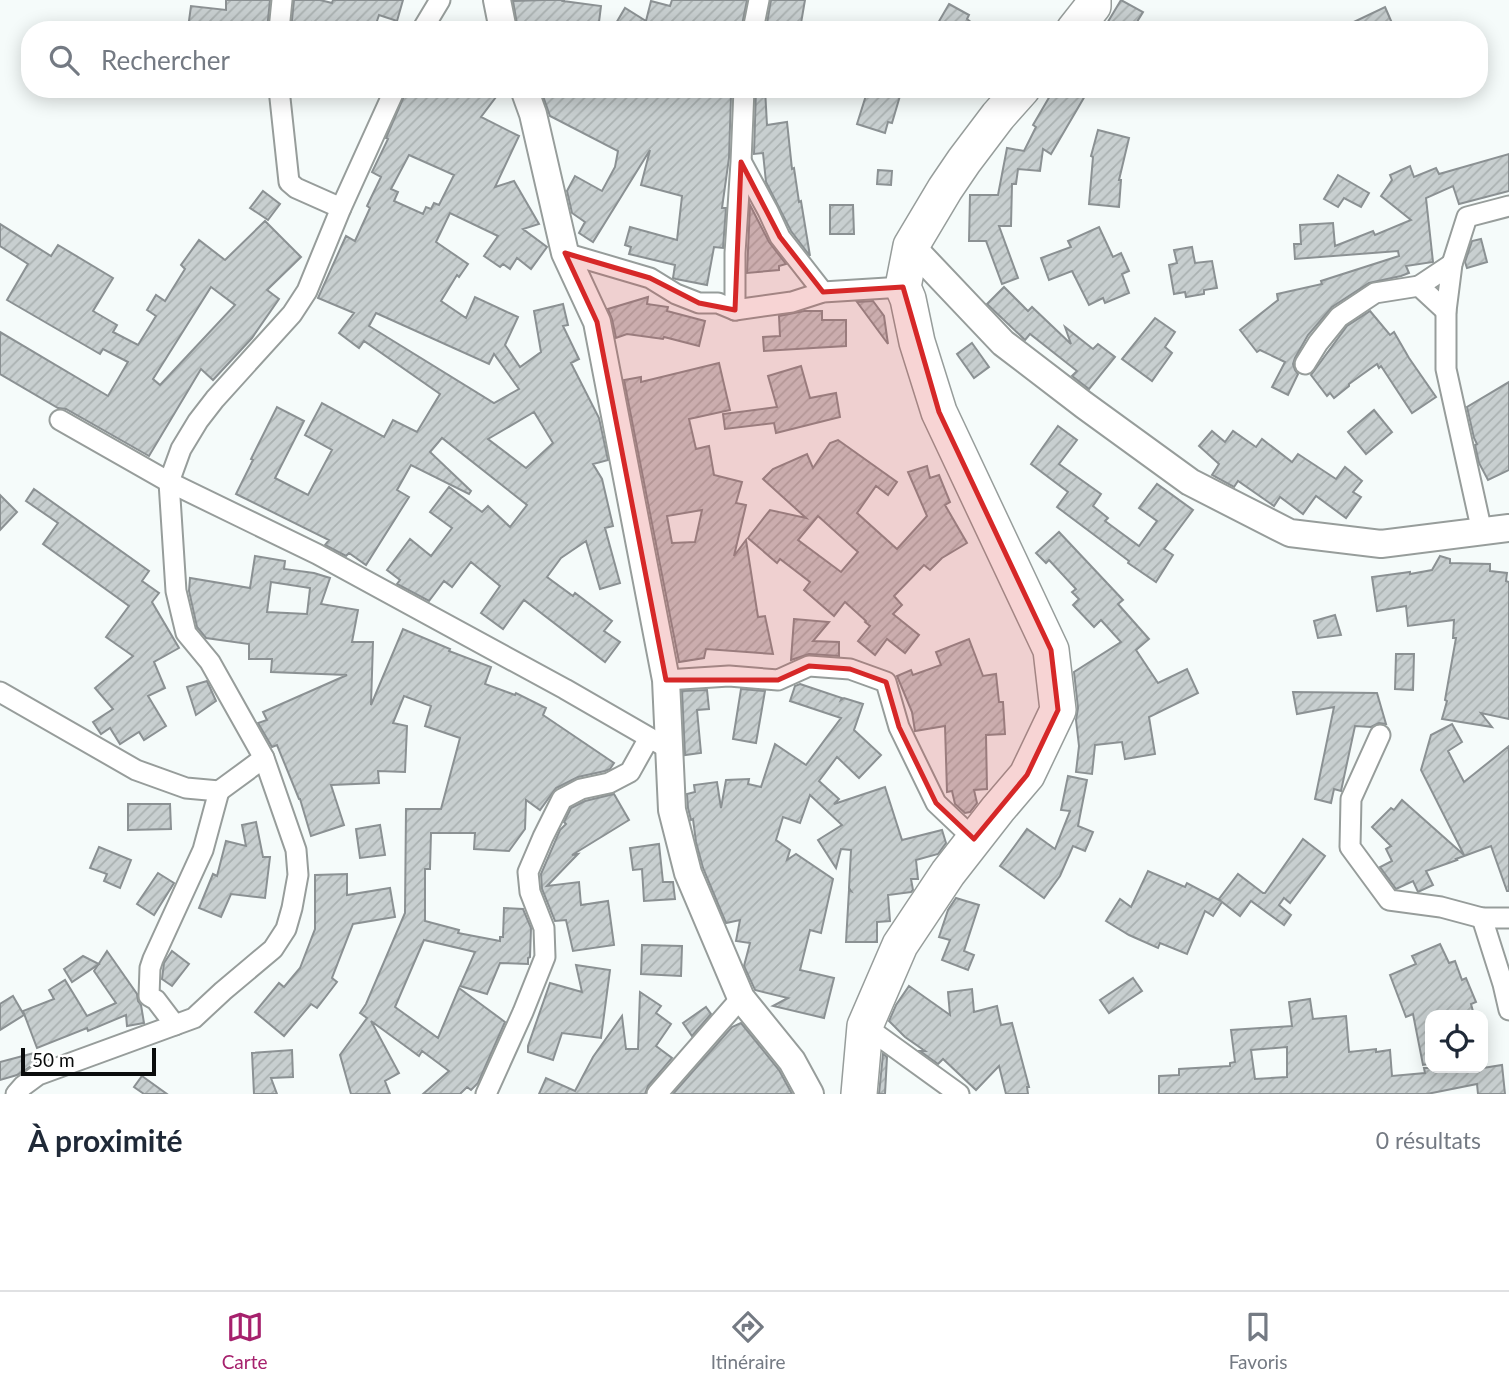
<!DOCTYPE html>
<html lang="fr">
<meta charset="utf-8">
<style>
body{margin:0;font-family:Lato,sans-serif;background:#f2f2f3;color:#1f2937}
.controls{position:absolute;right:21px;bottom:21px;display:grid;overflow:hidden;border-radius:14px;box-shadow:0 4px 18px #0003}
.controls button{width:63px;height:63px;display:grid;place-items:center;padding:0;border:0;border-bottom:2px solid #e0e1e3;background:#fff;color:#1f2937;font:35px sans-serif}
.scale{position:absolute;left:21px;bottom:18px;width:135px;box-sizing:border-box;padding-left:7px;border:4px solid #0a0c0c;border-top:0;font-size:19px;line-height:24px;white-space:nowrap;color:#0a0c0c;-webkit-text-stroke:5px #fff;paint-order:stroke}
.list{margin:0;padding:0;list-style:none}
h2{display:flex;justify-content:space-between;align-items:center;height:91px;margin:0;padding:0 28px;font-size:30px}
h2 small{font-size:23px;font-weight:400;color:#747a83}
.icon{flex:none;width:38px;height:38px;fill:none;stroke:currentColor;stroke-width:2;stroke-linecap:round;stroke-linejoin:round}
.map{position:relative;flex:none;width:1509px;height:1094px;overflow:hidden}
.search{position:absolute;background:#fff;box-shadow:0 4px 18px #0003;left:21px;right:21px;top:21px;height:77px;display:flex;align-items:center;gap:18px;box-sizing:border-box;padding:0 24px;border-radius:28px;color:#747a83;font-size:26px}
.sheet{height:196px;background:#fff}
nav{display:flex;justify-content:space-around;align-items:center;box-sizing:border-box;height:98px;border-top:2px solid #e0e1e3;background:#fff;font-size:19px;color:#747a83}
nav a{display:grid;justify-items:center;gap:4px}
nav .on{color:#a6216d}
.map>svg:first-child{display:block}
.building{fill:url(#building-hatch);stroke:#8b9193;stroke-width:2;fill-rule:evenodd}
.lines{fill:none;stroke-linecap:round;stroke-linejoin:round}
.street-casing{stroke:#979d9b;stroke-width:23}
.secondary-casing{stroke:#979d9b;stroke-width:30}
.highway-casing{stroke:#979d9b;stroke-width:38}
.street{stroke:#fff;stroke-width:19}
.secondary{stroke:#fff;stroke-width:26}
.highway{stroke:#fff;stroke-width:35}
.marked{fill:#d62828;fill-opacity:0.2;stroke:#d62828;stroke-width:5;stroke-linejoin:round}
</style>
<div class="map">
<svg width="1509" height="1094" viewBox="0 0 1509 1094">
<defs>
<pattern id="building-hatch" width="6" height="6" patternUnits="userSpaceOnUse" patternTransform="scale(1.75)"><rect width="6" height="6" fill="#c8cfd0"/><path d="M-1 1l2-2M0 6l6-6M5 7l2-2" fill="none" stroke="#aab1b1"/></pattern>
</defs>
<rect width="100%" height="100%" fill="#f5fbfa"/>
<g class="building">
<path d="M226 0H270L267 30 209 28 208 30 188 28 191 6 226 10Z"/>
<path d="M294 0H320L332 3 333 0H403L397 21 379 15 374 30H348L312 22 310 30H291Z"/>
<path d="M544 0H564L563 1 601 6 598 30H518L513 1Z"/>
<path d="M672 0H747L741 30H612L625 8 646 21 651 1 670 6Z"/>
<path d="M771 0H805L800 29 767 23Z"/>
<path d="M1121 0 1143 12 1132 30H1103Z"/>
<path d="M949 4 969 15 967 19 981 30H934Z"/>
<path d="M1385 7 1395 30H1337Z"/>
<path d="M407 89H502L481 117 519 136 495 187 514 181 539 224 523 229 547 247 531 269 517 258 510 269 503 264 500 267 484 256 498 236 450 213 436 242 468 264 459 277 457 275 441 301 466 318 475 297 518 317 505 345 520 367 541 352 534 311 563 304 568 325 563 326 579 359 571 363 599 418 608 460 593 464 602 479 613 526 605 528 620 583 600 589 586 541 561 558 547 577 573 596 575 593 612 621 604 631 620 642 605 662 524 600 503 629 481 613 500 586 471 562 452 587 444 581 429 601 397 584 400 580 387 570 410 539 431 556 452 528 430 512 449 487 482 512 488 506 510 527 527 505 442 438 430 452 471 491 469 494 411 465 397 490 409 497 366 565 349 553 346 556 325 545 329 540 236 494 253 460 251 459 277 407 304 421 275 478 308 495 332 450 305 435 322 403 384 437 393 420 417 432 440 394 364 341 359 348 339 333 354 313 318 298 346 236 355 241 370 208 367 206 381 177 372 172 388 139 386 138ZM409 155 454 175 439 205 434 203 431 209 426 207 423 214 394 201 398 192 391 189ZM376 313 489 364 494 354 519 389 494 403 369 326ZM534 412 553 443 526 468 488 439Z"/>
<path d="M547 89H651L669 94 670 89H679L697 93 698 89H702L731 96 729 158 722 208H726L723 248 714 247 707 285 676 279 673 278 675 265 629 254 631 247 625 245 630 227 677 240 682 196 641 185 650 150 593 242 579 233 585 222 572 213 567 191 575 176 602 191 615 167 618 151 550 116 543 96Z"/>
<path d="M756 89H765L767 125 787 122 792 169 794 168 799 202 801 201 810 256 791 231 766 182 763 153 754 154Z"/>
<path d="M868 89H902L892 123 888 122 885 133 857 124Z"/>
<path d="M1054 89H1089L1051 154 1043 149 1040 171 1018 169 1016 184H1012L1011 226H999L1018 278 1002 284 986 241H969L970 195H998L1007 148 1024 151 1036 127 1033 125Z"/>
<path d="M1098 130 1129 138 1119 180H1121L1119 207 1089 204 1093 157 1091 156Z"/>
<path d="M1509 154V191L1459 204 1453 186 1426 198 1433 262 1406 266 1409 273 1401 276 1369 283 1332 307 1308 335 1295 358 1293 364 1295 370 1298 374 1288 395 1272 387 1285 362 1260 350 1257 352 1240 330 1278 300 1277 294 1322 284 1321 281 1399 256 1398 251 1295 259 1294 244H1301L1300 225 1333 223 1335 246 1373 231 1375 235 1411 220 1381 196 1392 180 1390 175 1410 166 1414 177 1436 168 1439 174Z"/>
<path d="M878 170 892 171 891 185 877 184Z"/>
<path d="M1338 175 1369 193 1361 207 1344 198 1338 207 1324 199Z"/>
<path d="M263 191 280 204 268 220 250 208Z"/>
<path d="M750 205 769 242 786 264 779 266V270L747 273Z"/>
<path d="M830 205H853L854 234H830Z"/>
<path d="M265 221 301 257 267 290 279 299 252 338 213 380 201 369 149 456 66 409 58 408 0 374V332L108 396 128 362 103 349 100 354 7 300 28 264 0 246V224L51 256 58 245 113 278 93 311 117 325 113 332 138 345 156 316 147 310 156 295 165 301 185 269 181 265 199 240 225 260ZM211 287 235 305 160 385 153 379Z"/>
<path d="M1099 227 1113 257 1121 253 1129 271 1122 274 1129 293 1105 303 1103 298 1089 305 1072 271 1049 280 1041 258 1071 247 1068 241Z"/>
<path d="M1481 239 1487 262 1467 268 1465 262 1472 241Z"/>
<path d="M1192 247 1195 263 1212 261 1217 288 1204 290V294L1186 297 1185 292 1174 294 1169 265 1177 263 1174 250Z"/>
<path d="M1004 287 1028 311 1032 307 1071 344 1065 327 1093 349 1098 344 1115 357 1089 389 1072 376 1077 371 1030 334 1025 340 987 304Z"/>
<path d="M648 297 647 304 668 307 667 311 705 321 699 346 664 337 663 339 627 334 616 338 612 319 608 309Z"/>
<path d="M873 301 884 316 888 344 857 302Z"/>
<path d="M804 311H822V320H846V346L764 351 763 337 780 336 779 316Z"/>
<path d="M1370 311 1390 335 1394 332 1409 358 1436 397 1412 413 1381 366 1379 368 1377 364 1349 384V386L1334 398 1330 393 1327 396 1311 375 1347 326Z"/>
<path d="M1155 318 1175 332 1165 347 1172 353 1152 381 1122 359Z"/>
<path d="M972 343 989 367 974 378 957 354Z"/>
<path d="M719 363 730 410 689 419 696 449 709 446 714 475 742 482 736 503 746 505 734 556 746 540 758 617 765 616 773 654 706 649 704 658 679 662 624 380 641 377V382ZM702 510 695 542 672 543 667 516Z"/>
<path d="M801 366 810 398 836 393 840 417 776 433 774 423 725 429 723 414 777 407 768 376Z"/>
<path d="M1509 382V470L1488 480 1479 463 1475 445 1477 444 1474 438 1467 407Z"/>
<path d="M1374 410 1392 432 1366 454 1348 432Z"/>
<path d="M1058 426 1077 440 1059 464 1101 494 1093 506 1108 518 1105 521 1139 546 1157 521 1139 508 1157 484 1193 510 1164 549 1173 555 1156 582 1128 563 1129 561 1057 507 1068 492 1031 464Z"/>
<path d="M1212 431 1225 442 1233 431 1256 447 1262 439 1292 462 1298 454 1336 479 1345 467 1362 481 1353 492 1361 497 1346 518 1316 496 1303 514 1280 497 1274 506 1238 481 1234 487 1212 475 1219 464 1199 446Z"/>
<path d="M838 440 897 482 888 495 876 486 857 513 897 549 927 516 908 472 927 466 930 478 939 475 950 502 945 505 967 543 942 558 930 570 924 565 894 596 902 605 893 614 919 635 905 653 887 639 875 655 858 641 870 626 865 622 866 621 845 602 834 616 804 590 810 582 780 559 777 563 748 538 770 510 806 518 763 479 773 469 807 454 813 468 830 443ZM818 516 858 552 841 572 798 540Z"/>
<path d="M34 489 149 571 142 581 159 593 152 602 179 648 154 662 165 688 148 696 166 726 144 740 139 732 120 744 110 728 101 734 93 722 113 709 95 688 133 656 106 637 129 606 43 544 58 523 26 501Z"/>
<path d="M0 495 17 512 0 530Z"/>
<path d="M1059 532 1123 600 1118 604 1149 639 1136 650 1158 683 1187 669 1198 693 1149 717 1155 754 1125 759 1122 742 1095 745 1092 774 1076 772 1079 746 1076 720 1078 708 1074 672 1121 642 1101 620 1094 627 1073 605 1079 599 1072 592 1076 589 1049 560 1046 563 1036 553Z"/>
<path d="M255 556 285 561 284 569 314 573 330 578 321 604 358 610 352 642H373L371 705 403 629 450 649 449 651 491 667 485 684 515 695 516 693 546 708 543 715 614 763 610 769 605 771 578 777 556 788 540 810 526 800 525 829 509 851 474 849 475 833H431L430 869H425V921L459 930 458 933 500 941V937H503L504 908 523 909 531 928 530 957 528 958V964L500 963 487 994 460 986 475 952 424 940 395 1007 438 1038 459 988 505 1022 478 1083 471 1090 467 1087 460 1094H423L449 1071 422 1051 419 1056 371 1021 399 1073 385 1081 390 1094H351L340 1055 367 1018 360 1013 366 1004 405 913 406 809H441L460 738 425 726 431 706 404 696 393 723 407 726 405 772 378 771 379 783 331 785 344 825 311 836 300 799H299L277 745 272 747 258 723 267 720 263 712 347 675 271 672 272 659H249V644L206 638 197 627 189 591 190 578 250 588ZM271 582 310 588 307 614 267 612Z"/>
<path d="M1440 556 1450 559V563L1490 564V571L1507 573 1506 581 1509 582V719L1481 713 1492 727 1442 719 1447 701 1445 700 1456 638H1453L1454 620 1408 626 1406 606 1377 611 1372 577 1410 572V574L1432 570Z"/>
<path d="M1335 615 1341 635 1318 638 1314 621Z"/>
<path d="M794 619 829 622 813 641 839 642V656L809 654 791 660Z"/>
<path d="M969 639 983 676 996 674 999 702H1003L1005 734 986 735 987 789 974 790 977 803 970 812 965 813 955 804 952 791 947 792 945 726 915 731 912 712 897 676 911 670 913 675 941 665 936 652Z"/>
<path d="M1396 654H1414L1413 690 1395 689Z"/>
<path d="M207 681 216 701 196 715 187 687Z"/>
<path d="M800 684 842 698 841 700 844 698 863 704 854 730 881 755 859 778 837 757 819 781 839 799 834 804 885 787 902 840 942 830 946 843 938 854 916 860 918 879H911L913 890 911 892 888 895 890 921 877 922V942H846L849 890 851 891 849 888 851 850 841 849 836 868 818 840 842 825 810 795 800 823 783 817 776 840 790 850 787 860 796 854 833 879 821 933 810 930 800 970 834 978 824 1018 773 1006 788 998 755 990 744 966 750 943 736 941 740 920 726 923 703 868 696 842 693 819 691 820 688 808 687 794 695 792 694 785 717 782 721 808 726 780 749 779 748 784 761 787 775 744 806 765 841 718 790 701 795 686Z"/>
<path d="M741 689 765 691 756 743 733 739Z"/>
<path d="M707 690 709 709 697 710 701 753 685 755 682 691Z"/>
<path d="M1293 692 1377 693 1386 724 1379 723 1371 727 1355 726 1341 791 1334 789 1331 803 1315 799 1334 707 1297 714Z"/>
<path d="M1452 724 1462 742 1448 751 1464 782 1509 746V891H1507L1491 846 1456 859 1457 860 1426 871 1433 885 1418 892 1413 881 1396 889 1380 867 1392 861 1386 849 1391 846 1372 827 1391 808 1394 810 1402 800 1464 855 1421 770 1431 735Z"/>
<path d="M1068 776 1087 780 1078 826 1093 832 1085 851 1073 846 1060 876 1044 898 1000 866 1027 829 1055 849 1070 811 1061 810Z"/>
<path d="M614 794 629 820 572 855 578 854 547 886 579 882 581 905 608 901 614 945 573 951 566 920 555 921 542 889 541 874 560 830 566 824 564 822 571 808 585 801Z"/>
<path d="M128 804H170L171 829 128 830Z"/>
<path d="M256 822 263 857H270L265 898 231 894 221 917 199 908 213 874 217 876 226 841 246 846 242 825Z"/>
<path d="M380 825 385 855 360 858 356 829Z"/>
<path d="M1303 839 1325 856 1290 903 1284 898 1279 905 1291 915 1284 925 1251 901 1240 916 1222 902 1213 916 1205 911 1187 954 1160 943 1158 948 1129 935 1106 921 1120 899 1131 907 1148 871 1185 887 1187 883 1221 901 1219 899 1238 874 1263 893H1265Z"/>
<path d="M659 844 663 882H673L675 899 644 901 642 869 633 870 630 848Z"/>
<path d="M99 847 131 860 120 888 104 881 107 874 90 868Z"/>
<path d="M158 873 174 883 154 915 137 904Z"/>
<path d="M347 874V895L390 888 395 917 353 924 332 978 337 982 317 1008 311 1004 284 1036 255 1012 279 983 284 987 300 968 315 929V875Z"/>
<path d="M956 898 979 905 964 951 974 955 968 970 942 960 950 940 939 937 948 910Z"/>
<path d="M1440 944 1449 963 1455 961 1462 980 1466 978 1476 1002 1471 1004 1474 1015H1430V1064L1423 1065 1413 1014 1406 1017 1390 975 1416 964 1412 956Z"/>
<path d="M642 945 682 946 681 976 641 974Z"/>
<path d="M107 951 137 994 138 1001 141 1005 144 1023 127 1026 126 1015 88 1031 87 1028 37 1048 23 1011 54 999 49 990 65 980 87 1016 116 1003 94 971Z"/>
<path d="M172 951 189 964 172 986 162 979 164 963Z"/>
<path d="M83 956 99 964 72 982 64 969Z"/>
<path d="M576 965 610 970 601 1038 562 1033 553 1060 528 1052V1046L550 983 582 992Z"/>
<path d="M1133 978 1142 991 1109 1013 1100 1000Z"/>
<path d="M909 986 950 1015 948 992 972 989 974 1012 997 1006 1001 1025 1012 1023 1029 1087H1027L1028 1094H1006L999 1066 976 1090 943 1059 938 1064 920 1051H925L905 1037 889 1021 896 1005Z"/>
<path d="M640 992 661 1006 656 1013 671 1024 656 1046 672 1058 648 1086 645 1094H539L546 1078 575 1091 593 1057 622 1016 626 1049H638Z"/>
<path d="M13 996 24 1015 0 1030V1004Z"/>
<path d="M1310 999 1313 1019 1346 1016 1349 1052 1376 1049V1052L1390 1050 1392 1076 1425 1073 1424 1068H1483L1502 1065 1505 1094H1478L1477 1084 1427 1094H1159V1076L1179 1075V1069L1230 1066V1063L1235 1062 1231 1030 1292 1026 1289 1002ZM1287 1047V1077L1255 1079 1251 1050Z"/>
<path d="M706 1007 711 1014 692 1036 683 1023Z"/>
<path d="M741 1023 779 1070 792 1094H673L732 1027Z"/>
<path d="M292 1050 293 1077 271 1078 277 1094H254L252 1053Z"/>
<path d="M34 1053 36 1063 17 1075 0 1080V1062Z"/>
<path d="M883 1054 887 1057 885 1094H879Z"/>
<path d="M142 1076 167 1094H144L134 1087Z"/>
</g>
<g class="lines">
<defs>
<g id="street">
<path d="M279 30 282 0"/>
<path d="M422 30 440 0"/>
<path d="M753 30 759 0"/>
<path d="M279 89 289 182 296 188 341 208"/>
<path d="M742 163 768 211 780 237 823 292"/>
<path d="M565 253 650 278 676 294 699 303H718L735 310 792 302 823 292 903 287"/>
<path d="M1419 286 1452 264"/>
<path d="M735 310V253L741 162 744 89"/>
<path d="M1305 364 1318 343 1339 317 1375 293 1419 286 1446 311"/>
<path d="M60 420 169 482 317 554 565 689 669 749"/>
<path d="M1482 532 1446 369V311L1452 264 1467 217 1509 206"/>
<path d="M666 680 729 676 778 680 809 666 850 669 886 682 899 727 936 803 974 839"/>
<path d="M0 692 136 770 186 788 219 791 264 758"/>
<path d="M1380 735 1351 799 1350 847 1389 900 1441 907 1482 918H1509"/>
<path d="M1482 918 1503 984 1509 1010"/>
<path d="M175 1025 156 1000 149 996 150 968 153 959 203 850 219 791"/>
<path d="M865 1026 959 1094"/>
<path d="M16 1094 23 1086 38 1075 194 1018 223 991 273 949 286 929 292 908 298 875 296 850 264 758 210 662 186 633 176 591 169 482 181 449 198 421 215 399 292 314 307 291 341 208 395 89"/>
<path d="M486 1094 523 1012 545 957 544 928 530 892 528 872 543 837 562 799 581 789 609 783 630 772 649 738"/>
<path d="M657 1094 741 998"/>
</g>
<g id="secondary">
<path d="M497 0 503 30"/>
<path d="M524 89 533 114 565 253 597 322 666 680 672 810 688 873 741 998 792 1061 810 1094"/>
<path d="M911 246 1003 343 1084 405 1190 482 1290 533 1381 544 1509 528"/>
</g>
<g id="highway">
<path d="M1074 30 1093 6V0"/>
<path d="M859 1094 865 1026 900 945 948 873 998 809 1027 775 1058 710 1051 650 939 412 917 342 908 299 903 287 911 246 945 189 964 161 998 116 1022 89"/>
</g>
</defs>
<use href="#street" class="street-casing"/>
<use href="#secondary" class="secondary-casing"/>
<use href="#highway" class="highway-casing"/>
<use href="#street" class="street"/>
<use href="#secondary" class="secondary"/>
<use href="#highway" class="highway"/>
</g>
<path class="marked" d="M741 162 780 237 823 292 903 287 939 412 1051 650 1058 710 1027 775 974 839 936 803 899 727 886 682 850 669 809 666 778 680H666L597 322 565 253 650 278 699 303 735 310Z"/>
</svg>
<div class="controls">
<button><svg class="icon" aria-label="locate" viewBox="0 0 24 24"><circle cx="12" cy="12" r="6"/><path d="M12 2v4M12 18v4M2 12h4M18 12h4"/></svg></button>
</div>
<div class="scale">50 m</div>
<div class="search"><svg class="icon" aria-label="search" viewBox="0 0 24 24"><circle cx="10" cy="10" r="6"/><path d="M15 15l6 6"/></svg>Rechercher</div>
</div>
<section class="sheet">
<h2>À proximité<small>0 résultats</small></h2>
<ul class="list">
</ul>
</section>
<nav>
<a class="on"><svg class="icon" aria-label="map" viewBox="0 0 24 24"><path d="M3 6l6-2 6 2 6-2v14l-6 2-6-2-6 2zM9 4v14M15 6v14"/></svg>Carte</a>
<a><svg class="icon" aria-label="directions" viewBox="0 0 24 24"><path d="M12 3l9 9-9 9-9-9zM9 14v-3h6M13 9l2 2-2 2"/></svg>Itinéraire</a>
<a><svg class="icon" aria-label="saved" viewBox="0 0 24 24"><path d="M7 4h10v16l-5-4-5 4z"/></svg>Favoris</a>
</nav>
